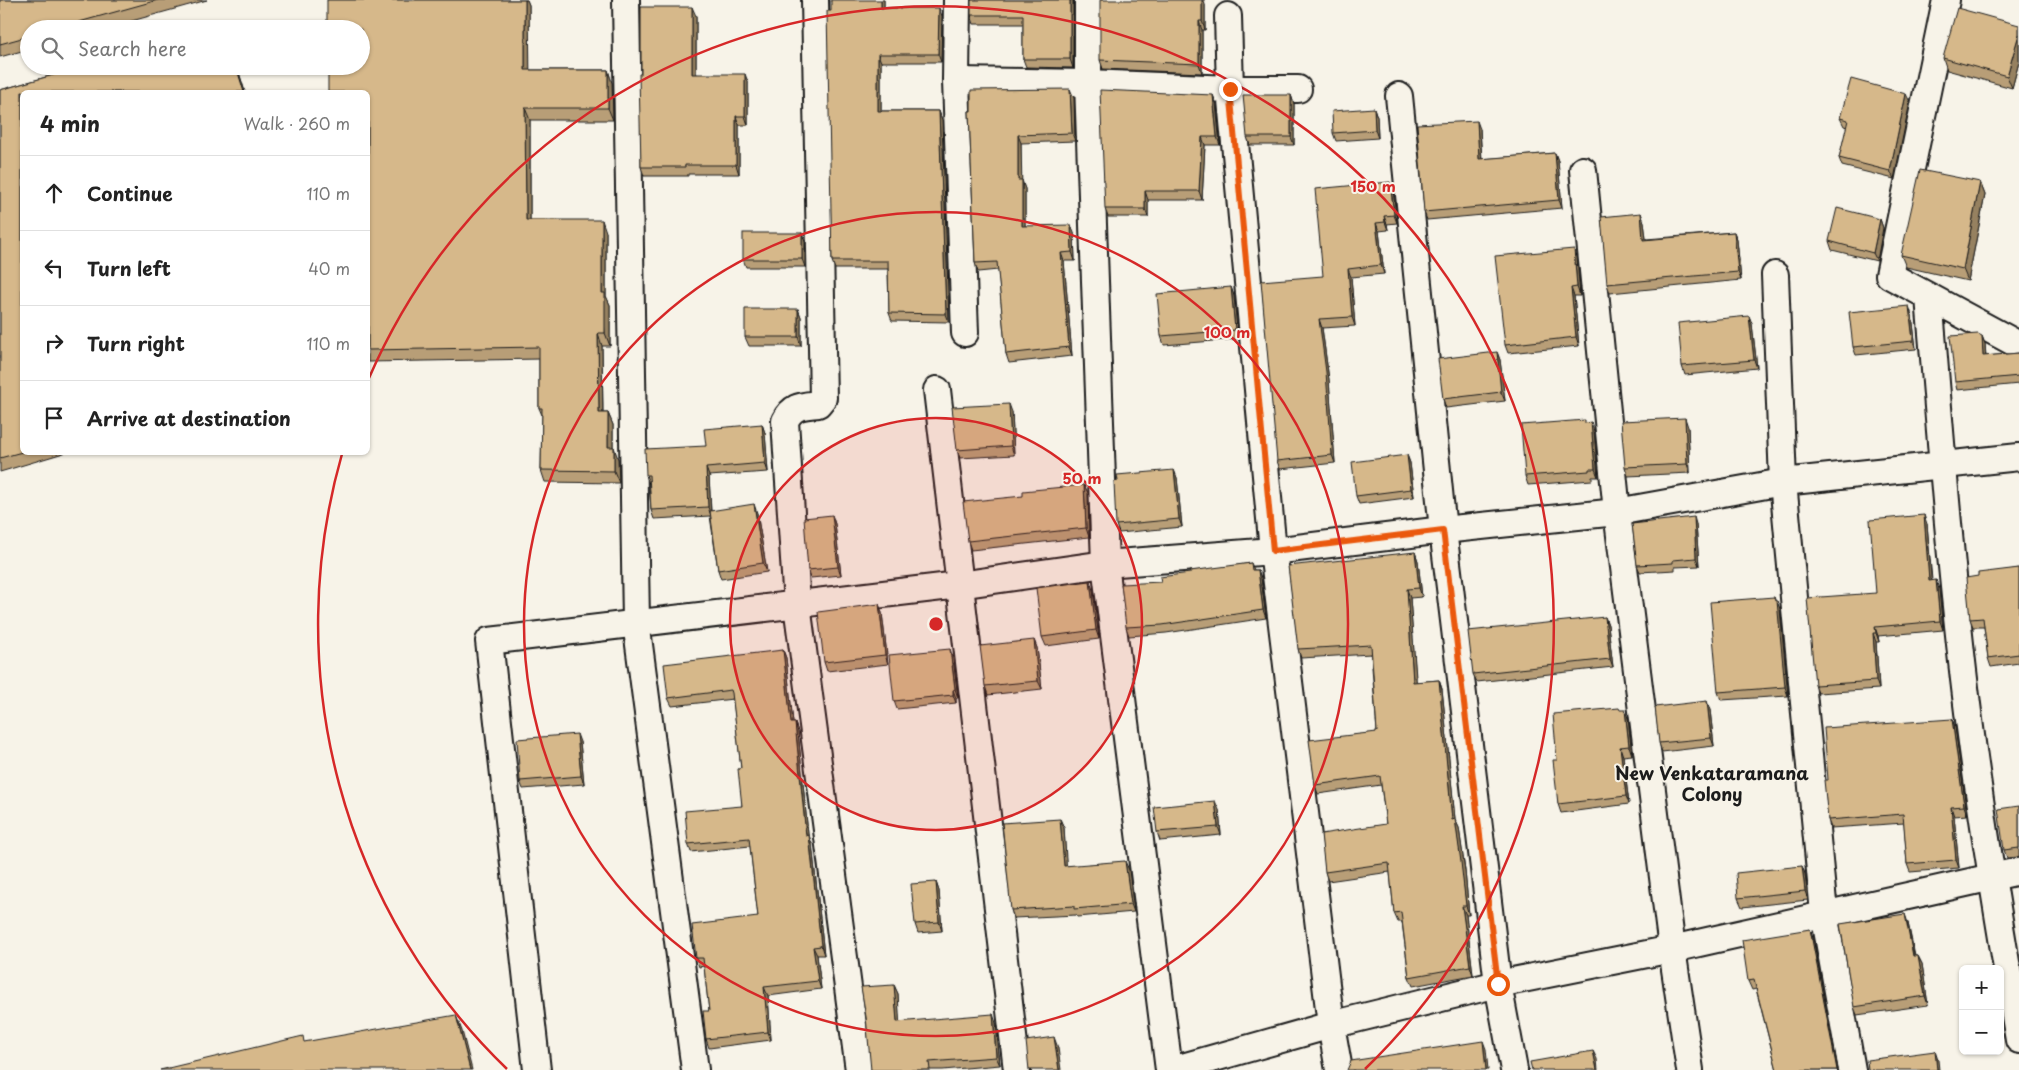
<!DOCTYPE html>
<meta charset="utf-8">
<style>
body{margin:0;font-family:"Playpen Sans",sans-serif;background:#f6f6f6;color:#222}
.controls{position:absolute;right:15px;bottom:15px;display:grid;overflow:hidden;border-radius:8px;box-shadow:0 1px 4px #0004}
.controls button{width:45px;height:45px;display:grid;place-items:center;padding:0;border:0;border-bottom:1px solid #e0e0e0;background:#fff;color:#222;font:25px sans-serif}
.stop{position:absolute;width:15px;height:15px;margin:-11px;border:4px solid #ea580c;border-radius:50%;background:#fff}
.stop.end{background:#ea580c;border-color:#fff;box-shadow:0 1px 5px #0008}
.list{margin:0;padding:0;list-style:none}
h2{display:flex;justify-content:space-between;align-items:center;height:65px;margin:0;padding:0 20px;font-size:21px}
h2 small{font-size:16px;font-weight:400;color:#767676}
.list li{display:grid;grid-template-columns:32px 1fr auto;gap:15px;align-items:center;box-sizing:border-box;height:75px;padding:0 20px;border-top:1px solid #e0e0e0}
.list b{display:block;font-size:19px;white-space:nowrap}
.list em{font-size:16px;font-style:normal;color:#767676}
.icon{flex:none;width:28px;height:28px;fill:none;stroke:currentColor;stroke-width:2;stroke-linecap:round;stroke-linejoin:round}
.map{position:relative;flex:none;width:2019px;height:1070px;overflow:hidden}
.search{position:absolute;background:#fff;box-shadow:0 1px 4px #0004;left:20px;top:20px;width:350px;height:55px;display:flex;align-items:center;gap:12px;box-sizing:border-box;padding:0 18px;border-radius:28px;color:#767676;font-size:19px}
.panel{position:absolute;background:#fff;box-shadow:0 1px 4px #0004;left:20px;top:90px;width:350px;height:365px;border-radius:8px}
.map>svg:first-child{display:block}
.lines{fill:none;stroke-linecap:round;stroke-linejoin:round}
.street-casing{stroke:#1c1c1c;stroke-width:30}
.street{stroke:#f7f3e8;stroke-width:26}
.wall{fill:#b89e77;stroke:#1c1c1c}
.shaded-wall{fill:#968161;stroke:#1c1c1c}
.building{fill:#d6b88a;stroke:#1c1c1c}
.route{stroke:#ea580c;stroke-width:6}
.ring{fill:none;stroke:#d62828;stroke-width:2.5}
.labels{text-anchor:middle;stroke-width:4;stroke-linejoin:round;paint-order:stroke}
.neighbourhood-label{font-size:18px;font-weight:bold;fill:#1c1c1c;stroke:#f7f3e8}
.centre{fill:#d62828;stroke:#f7f3e8;stroke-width:2.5}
.ring-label{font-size:15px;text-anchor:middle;font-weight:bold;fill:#d62828;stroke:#f7f3e8;stroke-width:4;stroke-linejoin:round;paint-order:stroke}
</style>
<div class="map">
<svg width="2019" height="1070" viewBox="0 0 2019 1070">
<rect width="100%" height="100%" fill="#f7f3e8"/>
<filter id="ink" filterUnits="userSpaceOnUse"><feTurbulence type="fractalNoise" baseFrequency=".02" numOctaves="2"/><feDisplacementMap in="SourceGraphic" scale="10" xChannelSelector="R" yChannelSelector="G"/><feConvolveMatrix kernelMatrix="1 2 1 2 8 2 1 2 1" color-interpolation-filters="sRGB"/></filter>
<g filter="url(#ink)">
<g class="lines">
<defs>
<g id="street">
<path d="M626 0 636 622 695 1070"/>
<path d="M815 0 823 398 818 404C802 406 793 405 785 421L797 605 859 1070"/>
<path d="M957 0 956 81 965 333"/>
<path d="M1088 0V83L1105 564 1169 1070"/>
<path d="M1946 0 1889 275 2019 345"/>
<path d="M956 81 1088 83 1230 89 1228 16"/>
<path d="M1298 89H1230L1273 551 1331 1025 1339 1070"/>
<path d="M1399 96 1443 530 1498 984 1514 1070"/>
<path d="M1583 170 1617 512 1672 949 1690 1070"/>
<path d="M1775 275 1783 482 1824 913 1852 1070"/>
<path d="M1929 297C1940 430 1950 564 1966 696 1980 811 2000 926 2019 1040"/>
<path d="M937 390 1017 1070"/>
<path d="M537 1070 489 641 959 585 1105 564 1273 551 1443 530 1617 512 1783 482 2019 457"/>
<path d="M1172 1070 1331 1025 1498 984 1672 949 2019 871"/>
</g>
</defs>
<use href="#street" class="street-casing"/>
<use href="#street" class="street"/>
</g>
<g class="wall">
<path d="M0 0H207L103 29H29V49L0 57Z"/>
<path d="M327 0H527L529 5V70H608L612 83 613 120H530V220L606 232V296L610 305V346H602L603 413H608L613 425V447L618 459 619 483 545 482 541 470 542 415 539 408V359L368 362V92Z"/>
<path d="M884 0V8L942 16 941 62H881V111H939L942 120 949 322 892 321 889 313 888 269H835L832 261 831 11Z"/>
<path d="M971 0H1073V68L1026 67 1023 59V24H974L971 15Z"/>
<path d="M1205 5V30H1202V73L1103 69 1100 60Z"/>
<path d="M696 16V74L748 82V125H739V174H688V176H644L641 167V74Z"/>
<path d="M2019 25V62L2012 88 1947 70 1943 58Z"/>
<path d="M85 66H237L245 92H22V452H67L0 472V90Z"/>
<path d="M1213 95 1216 103 1220 145H1205L1202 200H1148V217H1108L1105 209Z"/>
<path d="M1291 95 1294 104V145H1250L1247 137Z"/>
<path d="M1074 98 1075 141 1021 143V180L1025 189V226L1074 233 1075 261H1064L1072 356 1009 363 1006 354 998 270 978 272 975 263 969 111Z"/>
<path d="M1910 102 1894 179 1842 166 1839 158 1847 127 1844 126 1840 118Z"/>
<path d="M1374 108 1377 117 1378 138 1336 141 1333 133Z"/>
<path d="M1480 129 1482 159 1555 153 1558 161 1562 208 1427 220 1424 212Z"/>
<path d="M1390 182 1393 190 1397 223 1387 224 1388 230 1379 231 1384 274 1351 277 1355 326 1322 328 1329 380 1335 463 1280 469 1277 461 1323 276Z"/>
<path d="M1980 182 1985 195 1968 281 1906 267 1901 255Z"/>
<path d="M1641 213 1644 222 1646 239 1734 232 1737 240 1741 280 1610 293 1607 284Z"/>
<path d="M1880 219 1883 228 1877 261 1832 250 1829 241Z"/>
<path d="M802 233 805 242V267H746L743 259Z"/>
<path d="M1577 257 1580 296H1574L1579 346 1508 353 1505 345Z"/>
<path d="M1231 287 1234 296 1238 339 1164 345 1161 336Z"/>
<path d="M798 309 801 317V346H749L745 337Z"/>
<path d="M1912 315 1916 349 1856 355 1853 347Z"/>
<path d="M1749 316 1752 324 1757 368 1685 375 1682 366Z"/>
<path d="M1982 336 1985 344 1986 356 2019 353V384L1957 390 1955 382Z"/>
<path d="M1497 352 1500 360 1505 401 1446 408 1443 399Z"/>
<path d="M1012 412 1014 455 960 458 957 450Z"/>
<path d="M1586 423 1594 431 1598 477H1592V480L1528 485 1525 476Z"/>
<path d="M762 424 765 433 768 472 709 476 711 511 757 513 767 572 721 579 718 570 710 516 654 519 651 510 649 484 646 475 706 446Z"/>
<path d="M1688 427 1690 473 1628 476 1625 467Z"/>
<path d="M1407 455 1410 463 1414 497 1359 504 1356 496Z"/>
<path d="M1174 470 1177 478 1182 527 1119 533 1116 525Z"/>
<path d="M1084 485 1088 493 1089 537 971 550 968 541 1023 496Z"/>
<path d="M832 515 835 524 841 575 811 578 808 570Z"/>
<path d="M1696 524 1699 566 1675 567V570L1640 572 1637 565Z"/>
<path d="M1927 524 1932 580 1939 589 1943 630 1878 636 1879 642H1876L1879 689 1818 693 1815 685 1876 593Z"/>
<path d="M1415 552 1418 561 1422 597 1410 598 1416 682 1439 680 1442 689 1455 819 1459 828 1465 871 1469 915H1466L1473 975 1413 986 1409 977 1402 922H1398L1394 913 1390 872 1328 881 1325 872 1386 824 1381 785 1318 794 1315 785 1377 732 1371 654 1301 658 1298 649Z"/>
<path d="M1251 563 1254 570H1258L1261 578 1266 618 1166 633 1129 636 1126 627 1161 582 1190 573Z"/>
<path d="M2019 568V663L1991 667 1988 658 1984 627H1973L1970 619 1978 576Z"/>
<path d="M1093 590 1099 639 1046 646 1042 637Z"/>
<path d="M1776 601 1780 609 1788 696 1721 700 1718 692Z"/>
<path d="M879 604 882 613 888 664 827 671 824 662Z"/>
<path d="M1605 617 1608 625 1613 667 1477 682 1473 674Z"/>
<path d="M1034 640 1037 648 1042 689 988 695 985 686Z"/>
<path d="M783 650 786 658 793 723H795L798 732 808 835 812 844 824 955H817L821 989 768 996 771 1040 709 1048 706 1039 709 1011 704 966 699 967 696 958 758 917 750 846 691 852 688 844 742 806 741 768 733 699 672 706 668 698Z"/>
<path d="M953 658 958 698H956V703L897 709 894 701Z"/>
<path d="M1620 710 1628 718 1632 755 1623 756 1629 804 1561 813 1558 804 1557 760Z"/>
<path d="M1710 710 1714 746 1662 752 1659 743Z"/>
<path d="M1952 719 1955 727 1967 815 1954 816 1959 868 1910 872 1907 864 1904 823 1831 828 1828 820V780Z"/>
<path d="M580 742 584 784 523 789 520 781Z"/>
<path d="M2019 806V857L2007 858 2004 850Z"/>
<path d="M1219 810 1221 835 1160 841 1157 832Z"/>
<path d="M1060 819 1064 828 1066 866 1129 870 1134 912 1077 917 1076 915 1014 918 1011 910Z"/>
<path d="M1802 866 1805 874 1808 900 1742 907 1738 898Z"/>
<path d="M936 882 939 891 942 931 918 933 915 924Z"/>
<path d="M1908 923 1915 956H1918L1922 964 1928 1005 1857 1015 1854 1007Z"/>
<path d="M1813 938 1838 1070H1777L1756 989 1752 990 1748 981Z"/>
<path d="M894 985 898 994 899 1022 996 1023 1000 1065 943 1070H871Z"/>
</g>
<g class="shaded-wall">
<path d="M525 0H527L529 5 530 83 525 70Z"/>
<path d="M881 0H884V16L881 8Z"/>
<path d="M1070 0H1073V68L1070 59Z"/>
<path d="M1202 0H1204L1205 5V30L1202 21Z"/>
<path d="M692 7 696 16V82L692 74Z"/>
<path d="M939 8 942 16 941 62 938 54Z"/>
<path d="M1199 21 1202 30V73L1199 64Z"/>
<path d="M2019 34V62L2012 88 2007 76Z"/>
<path d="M878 54 881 62V120L878 111Z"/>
<path d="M236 66H237L245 92H244Z"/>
<path d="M608 70 612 83 613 120 608 108Z"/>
<path d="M745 74 748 82V125L745 116Z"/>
<path d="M1070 89 1074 98 1075 141 1072 133Z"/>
<path d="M1906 94 1910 102 1894 179 1890 171Z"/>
<path d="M1213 95 1216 103 1220 145 1217 137Z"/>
<path d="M1291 95 1294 104V145L1291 137Z"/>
<path d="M525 108 530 120V232L526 220Z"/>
<path d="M1374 108 1377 117 1378 138 1375 130Z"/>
<path d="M939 111 942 120 949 322 946 314Z"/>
<path d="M736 116 739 125V174L736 165Z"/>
<path d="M1477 121 1480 129 1482 168 1479 159Z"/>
<path d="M1018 135 1021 143 1022 189 1018 180Z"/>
<path d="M1202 137 1205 145 1202 200 1199 191Z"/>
<path d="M1555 153 1558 161 1562 208 1559 200Z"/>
<path d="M1022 180 1025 189V235L1022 226Z"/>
<path d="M1390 182 1393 190 1397 223 1394 215Z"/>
<path d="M1980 182 1985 195 1968 281 1963 269Z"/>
<path d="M1145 191 1148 200V217L1145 209Z"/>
<path d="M1641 213 1644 222 1647 248 1643 240Z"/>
<path d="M1384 216 1387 224 1388 230 1385 222Z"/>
<path d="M1880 219 1883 228 1877 261 1873 253Z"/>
<path d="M602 220 606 232V296L610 305V346L605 333 602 293Z"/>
<path d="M1376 223 1379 231 1384 274 1381 265Z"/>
<path d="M1071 225 1074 233 1075 261 1072 252Z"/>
<path d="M1734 232 1737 240 1741 280 1738 272Z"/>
<path d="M802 233 805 242V267L802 259Z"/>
<path d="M1574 249 1577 257 1580 296 1577 287Z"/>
<path d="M1061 253 1064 261 1072 356 1069 347Z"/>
<path d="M1348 269 1351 277 1355 326 1352 317Z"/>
<path d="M1231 287 1234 296 1238 339 1235 330Z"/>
<path d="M1571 288 1574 296 1579 346 1576 337Z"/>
<path d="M1909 306 1912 315 1916 349 1913 341Z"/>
<path d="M798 309 801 317V346L798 337Z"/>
<path d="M1749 316 1752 324 1757 368 1754 360Z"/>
<path d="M1319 319 1322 328 1329 380 1335 463 1332 455Z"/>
<path d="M598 333 602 346 603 425 599 413Z"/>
<path d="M1982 336 1985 344 1986 364 1983 356Z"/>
<path d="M1497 352 1500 360 1505 401 1501 392Z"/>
<path d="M1009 404 1012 412 1014 455 1011 446Z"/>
<path d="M608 413 613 425V460L608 447Z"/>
<path d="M1685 418 1688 427 1690 473 1687 464Z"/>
<path d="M1591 422 1594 431 1598 477 1595 469Z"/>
<path d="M762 424 765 433 768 472 765 463Z"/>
<path d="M614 447 618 459 619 483 614 471Z"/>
<path d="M1407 455 1410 463 1414 497 1411 489Z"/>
<path d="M706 468 709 476 711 516 708 507Z"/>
<path d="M1174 470 1177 478 1182 527 1179 519Z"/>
<path d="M1084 485 1088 493 1089 537 1086 528Z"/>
<path d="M754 504 757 513 767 572 763 563Z"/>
<path d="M832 515 835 524 841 575 838 567Z"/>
<path d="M1924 515 1927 524 1932 589 1929 581Z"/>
<path d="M1694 517 1696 524 1699 566 1696 558Z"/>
<path d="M1415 552 1418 561 1422 597 1419 588Z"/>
<path d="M1258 570 1261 578 1266 618 1263 610Z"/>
<path d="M1936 580 1939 589 1943 630 1940 621Z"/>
<path d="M1090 581 1093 590 1099 639 1096 630Z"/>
<path d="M1407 589 1410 598 1417 691 1413 682Z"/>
<path d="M1774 597 1777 605V601L1780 609 1788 696 1785 687Z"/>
<path d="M879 604 882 613 888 664 885 655Z"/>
<path d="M1605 617 1608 625 1613 667 1610 659Z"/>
<path d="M1875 627 1878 636 1879 642 1876 633Z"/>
<path d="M1873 633 1876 642 1879 689 1876 681Z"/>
<path d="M1034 640 1037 648 1042 689 1038 681Z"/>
<path d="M950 649 953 658 958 698 955 689Z"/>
<path d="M783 650 786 658 794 732 791 723Z"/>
<path d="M1439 680 1442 689 1456 829 1452 820Z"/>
<path d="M953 690 956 698V703L953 695Z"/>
<path d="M1707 701 1710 710 1714 746 1711 738Z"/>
<path d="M1625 710 1628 718 1632 755 1629 746Z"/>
<path d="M1952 719 1955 727 1967 815 1964 806Z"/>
<path d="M795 723 798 732 809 844 806 836Z"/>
<path d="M577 734 580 742 584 784 581 776Z"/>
<path d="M1620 747 1623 756 1629 804 1626 796Z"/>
<path d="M1215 801 1219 810 1221 835 1218 827Z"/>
<path d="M1951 807 1954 816 1959 868 1956 860Z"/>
<path d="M1060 819 1064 828 1067 874 1064 866Z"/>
<path d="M1455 819 1459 828 1465 871 1469 915 1466 906Z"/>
<path d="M809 835 812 844 824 955 821 946Z"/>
<path d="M1125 861 1129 870 1134 912 1131 904Z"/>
<path d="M1802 866 1805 874 1808 900 1805 891Z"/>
<path d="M936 882 939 891 942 931 939 922Z"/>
<path d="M1462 906 1466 915 1473 975 1470 966Z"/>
<path d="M1905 914 1908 923 1916 965 1913 956Z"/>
<path d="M1810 929 1813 938 1838 1070H1837Z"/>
<path d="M813 947 817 955 821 989 818 981Z"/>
<path d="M1918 956 1922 964 1928 1005 1925 996Z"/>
<path d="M894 985 898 994 900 1031 897 1022Z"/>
<path d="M764 987 768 996 771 1040 768 1032Z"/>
<path d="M993 1014 996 1023 1000 1065 996 1057Z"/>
<path d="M456 1015 462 1031 472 1070H470Z"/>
<path d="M1054 1037 1058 1048 1061 1070H1059Z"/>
<path d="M1483 1041 1486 1049 1488 1070H1486Z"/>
<path d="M1593 1051 1597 1059 1598 1070H1597Z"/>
<path d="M1935 1051 1938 1060 1939 1070H1937Z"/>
</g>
<g class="building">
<path d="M0 0H158L54 29H29V36L0 44Z"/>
<path d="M327 0H525V70H608V108H525L526 220H602V293H605V333H598L599 413H608V447H614V471L541 470 542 408H539V347L368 350V92H328V66H361V29H327Z"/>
<path d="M831 0H881V8H939L938 54H878V111H939L946 314 889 313 888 261H832L827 11H831Z"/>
<path d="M971 0H1070V59H1023V15H971Z"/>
<path d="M1100 0H1202V21H1199V64L1100 60Z"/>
<path d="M641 7H692V74H745V116H736V165H685V167H641L639 74H641Z"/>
<path d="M1957 8 2019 25V34L2007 76 1943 58Z"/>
<path d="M85 66H236L244 92H22V452L0 458V90Z"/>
<path d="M1851 79 1906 94 1890 171 1839 158 1848 120 1840 118Z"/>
<path d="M1070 89 1072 133 1018 135V180H1022V226L1071 225 1072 252 1061 253 1069 347 1006 354 997 262 975 263 969 111H971V90Z"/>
<path d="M1100 90 1213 95 1217 137H1202L1199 191H1145V209H1105Z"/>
<path d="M1243 95H1291V137H1247Z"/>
<path d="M1374 108 1375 130 1333 133 1332 111Z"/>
<path d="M1477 121 1479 159 1555 153 1559 200 1424 212 1417 124Z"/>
<path d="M1920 170 1980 182 1963 269 1901 255Z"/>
<path d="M1390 182 1394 215 1384 216 1385 222 1376 223 1381 265 1348 269 1352 317 1319 319 1326 372 1332 455 1277 461 1261 281 1323 276 1315 189Z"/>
<path d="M1837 208 1880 219 1873 253 1829 241Z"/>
<path d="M1641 213 1643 240 1734 232 1738 272 1607 284 1601 217Z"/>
<rect x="743" y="233" width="59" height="26"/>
<path d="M1574 249 1577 287 1571 288 1576 337 1505 345 1495 256Z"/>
<path d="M1231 287 1235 330 1161 336 1157 294Z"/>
<path d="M1909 306 1913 341 1853 347 1849 312Z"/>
<rect x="745" y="309" width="53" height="28"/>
<path d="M1749 316 1754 360 1682 366 1678 323Z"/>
<path d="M1978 334 1982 336 1983 356 2019 353V376L1955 382 1950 336Z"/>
<path d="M1497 352 1501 392 1443 399 1438 359Z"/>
<path d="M1009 404 1011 446 957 450 952 407Z"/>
<path d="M1685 418 1687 464 1625 467 1621 421Z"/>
<path d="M1585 420V423L1591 422 1595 469H1589V471L1525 476 1521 425Z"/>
<path d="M762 424 765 463 706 468 708 507 651 510 649 475H646L645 449 706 446 704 429Z"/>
<path d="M1407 455 1411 489 1356 496 1352 462Z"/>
<path d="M1174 470 1179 519 1116 525 1114 482 1118 481 1117 475Z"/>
<path d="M1084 485 1086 528 968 541 963 502 1023 496V491Z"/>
<path d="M754 504 763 563 718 570 710 511Z"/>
<path d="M832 515 838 567 808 570 804 518Z"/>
<path d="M1924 515 1929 581 1936 580 1940 621 1875 627 1876 633H1873L1876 681 1815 685 1807 598 1876 593 1870 520Z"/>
<path d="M1694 517 1696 558 1673 560V563L1637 565 1632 524Z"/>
<path d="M1415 552 1419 588 1407 589 1413 682 1439 680 1452 820 1455 819 1461 862 1466 906H1462L1470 966 1409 977 1401 912 1394 913 1389 863 1325 872 1321 834 1386 824 1380 776 1315 785 1309 740 1377 732 1371 645 1298 649 1288 566Z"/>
<path d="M1251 563 1252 570H1258L1263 610 1162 625 1126 627 1121 584 1161 582 1160 577 1190 573V571Z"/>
<path d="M2019 568V654L1988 658 1983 618 1970 619 1966 578 1978 576V573Z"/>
<path d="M1090 581 1096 630 1042 637 1036 588Z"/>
<path d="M1774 597 1775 601H1777L1785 687 1718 692 1710 602Z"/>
<path d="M879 604 885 655 824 662 818 612Z"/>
<path d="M1605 617 1610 659 1473 674 1468 631Z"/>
<path d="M1034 640 1038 681 985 686 980 646Z"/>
<path d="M950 649 955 689 953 690V695L894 701 889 655Z"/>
<path d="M783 650 791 723H795L806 836 809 835 821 946 813 947 818 981 764 987 768 1032 706 1039 703 1011H709L703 958H696L692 925 758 917 749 838 688 844 685 811 742 806 738 769 741 768 732 693 731 690 668 698 664 664Z"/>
<path d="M1707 701 1711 738 1659 743 1655 707Z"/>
<path d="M1619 708 1620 710H1625L1629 746 1620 747 1626 796 1558 804 1553 760H1557L1553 714Z"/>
<path d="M1952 719 1964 806 1951 807 1956 860 1907 864 1903 814 1828 820 1824 780H1828L1824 728Z"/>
<path d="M577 734 581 776 520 781 517 739Z"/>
<path d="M1215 801 1218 827 1157 832 1154 807Z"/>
<path d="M2019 806V848L2004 850 1998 809Z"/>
<path d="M1060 819 1064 866 1125 861 1131 904 1074 909V906L1011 910 1002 823Z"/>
<path d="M1802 866 1805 891 1738 898 1736 873Z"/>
<path d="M936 882 939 922 915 924 911 884Z"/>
<path d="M1905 914 1913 956H1918L1925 996 1854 1007 1840 924Z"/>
<path d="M1810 929 1837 1070H1777L1754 980 1748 981 1742 940Z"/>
<path d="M894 985 897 1022 993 1014 996 1057 929 1062 930 1070H871L866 1017 861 987Z"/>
<path d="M456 1015 470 1070H160L303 1036 304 1042Z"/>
<path d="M1054 1037 1059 1070H1029L1026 1041Z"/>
<path d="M1483 1041 1486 1070H1347L1351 1061Z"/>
<path d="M1593 1051 1597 1070H1532L1530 1062Z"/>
<path d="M1935 1051 1937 1070H1868L1867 1060Z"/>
</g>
</g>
<g class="lines" filter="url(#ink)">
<path class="route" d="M1230 89 1273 551 1443 530 1498 984"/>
</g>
<circle cx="936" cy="624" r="206" fill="#d62828" fill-opacity=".12"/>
<g class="ring">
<circle cx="936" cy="624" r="206"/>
<circle cx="936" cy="624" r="412"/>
<path d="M507 1069A618 618 0 0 1 342 454M369 378A618 618 0 1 1 1365 1069"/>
</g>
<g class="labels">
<g class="neighbourhood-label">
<text x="1712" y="780">New Venkataramana<tspan x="1712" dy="21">Colony</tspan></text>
</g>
</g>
<circle cx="936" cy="624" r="8" class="centre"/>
<g class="ring-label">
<text x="1373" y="192">150 m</text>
<text x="1227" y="338">100 m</text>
<text x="1082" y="484">50 m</text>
</g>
</svg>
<div class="controls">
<button>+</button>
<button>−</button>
</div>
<div class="stop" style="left:1498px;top:984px"></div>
<div class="stop end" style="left:1230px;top:89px"></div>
<div class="search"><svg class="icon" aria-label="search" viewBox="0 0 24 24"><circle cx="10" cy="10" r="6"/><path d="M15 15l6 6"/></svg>Search here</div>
<section class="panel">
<h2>4 min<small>Walk · 260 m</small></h2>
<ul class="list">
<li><svg class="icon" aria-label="ahead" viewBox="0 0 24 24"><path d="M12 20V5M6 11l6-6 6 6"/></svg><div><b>Continue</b></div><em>110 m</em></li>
<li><svg class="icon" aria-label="left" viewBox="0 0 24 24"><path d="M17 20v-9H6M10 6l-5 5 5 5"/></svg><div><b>Turn left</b></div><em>40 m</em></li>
<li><svg class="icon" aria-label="right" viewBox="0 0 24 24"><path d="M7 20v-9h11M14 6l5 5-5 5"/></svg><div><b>Turn right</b></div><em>110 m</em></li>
<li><svg class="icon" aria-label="arrive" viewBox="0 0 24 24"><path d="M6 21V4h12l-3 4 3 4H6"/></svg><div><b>Arrive at destination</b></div></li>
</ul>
</section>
</div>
